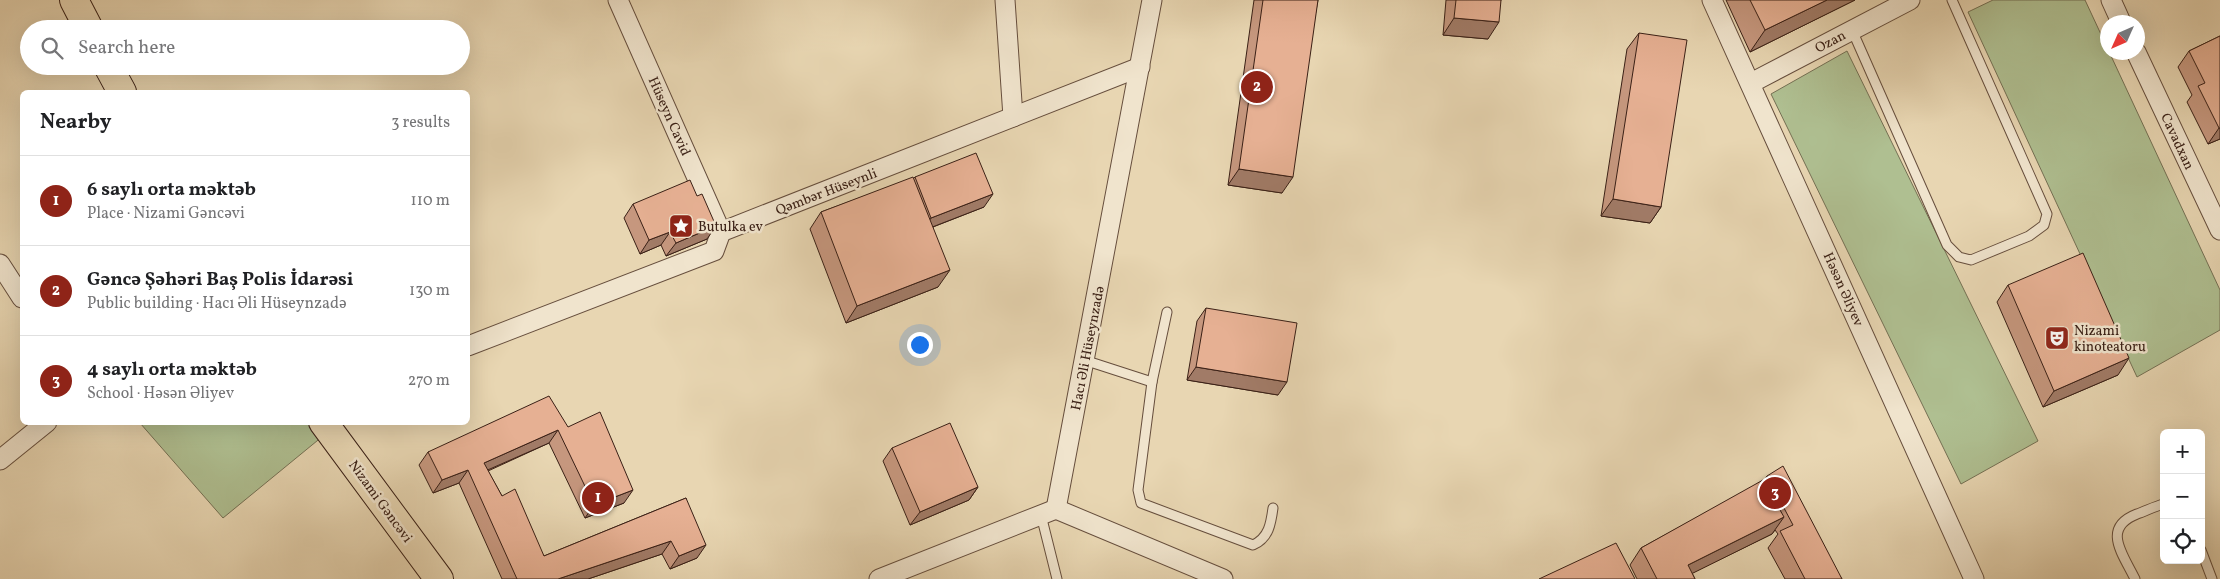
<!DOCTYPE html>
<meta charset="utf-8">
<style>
body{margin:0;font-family:Vollkorn,serif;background:#f2f2f2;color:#202124}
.controls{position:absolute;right:15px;bottom:15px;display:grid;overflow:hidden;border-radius:8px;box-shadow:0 5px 20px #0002}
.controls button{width:45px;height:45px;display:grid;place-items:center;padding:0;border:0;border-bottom:1px solid #e0e0e0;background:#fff;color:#202124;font:25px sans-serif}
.compass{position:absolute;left:2100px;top:15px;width:45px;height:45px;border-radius:50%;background:#fff;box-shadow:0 5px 20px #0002;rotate:225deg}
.you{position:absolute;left:919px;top:344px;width:18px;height:18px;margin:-12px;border:4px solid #fff;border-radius:50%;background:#1a73e8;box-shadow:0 0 0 8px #1a73e833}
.badge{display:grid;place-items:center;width:32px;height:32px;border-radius:50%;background:#8f2418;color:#fff;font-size:16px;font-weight:700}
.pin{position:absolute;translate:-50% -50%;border:2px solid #fff;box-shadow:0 1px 5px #0006}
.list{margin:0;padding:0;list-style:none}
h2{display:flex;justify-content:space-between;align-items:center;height:65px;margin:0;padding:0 20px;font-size:21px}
h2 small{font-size:16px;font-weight:400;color:#757577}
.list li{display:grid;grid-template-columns:32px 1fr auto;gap:15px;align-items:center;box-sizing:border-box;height:90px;padding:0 20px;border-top:1px solid #e0e0e0}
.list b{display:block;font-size:19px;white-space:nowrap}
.list p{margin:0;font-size:16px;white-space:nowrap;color:#757577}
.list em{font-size:16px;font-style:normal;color:#757577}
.icon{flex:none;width:28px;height:28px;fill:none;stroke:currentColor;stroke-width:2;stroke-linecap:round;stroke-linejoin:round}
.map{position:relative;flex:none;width:2220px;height:579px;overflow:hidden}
.search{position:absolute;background:#fff;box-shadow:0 5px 20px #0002;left:20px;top:20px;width:450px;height:55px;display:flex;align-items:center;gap:12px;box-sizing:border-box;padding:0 18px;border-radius:28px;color:#757577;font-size:19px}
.panel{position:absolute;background:#fff;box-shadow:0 5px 20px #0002;left:20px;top:90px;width:450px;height:335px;border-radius:8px}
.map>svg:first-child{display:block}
.green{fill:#afbf91;stroke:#747054}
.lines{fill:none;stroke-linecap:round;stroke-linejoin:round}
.lane-casing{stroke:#664e3d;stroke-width:11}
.street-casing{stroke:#664e3d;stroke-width:21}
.primary-casing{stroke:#3a2016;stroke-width:30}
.lane{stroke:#f0e4cd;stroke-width:9}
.street{stroke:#f0e4cd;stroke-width:19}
.primary{stroke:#e8d6b2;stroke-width:28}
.wall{fill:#c6977e;stroke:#3a2016}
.shaded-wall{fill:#a17b67;stroke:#3a2016}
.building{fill:#e6b093;stroke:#3a2016}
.labels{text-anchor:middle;stroke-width:5;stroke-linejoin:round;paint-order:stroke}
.street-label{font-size:14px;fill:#3a2016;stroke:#f0e4cd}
.poi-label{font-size:14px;fill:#3a2016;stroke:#f0e4cd;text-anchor:start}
</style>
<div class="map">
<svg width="2220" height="579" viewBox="0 0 2220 579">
<rect width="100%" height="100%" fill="#e8d6b2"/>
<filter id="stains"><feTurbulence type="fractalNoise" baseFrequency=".004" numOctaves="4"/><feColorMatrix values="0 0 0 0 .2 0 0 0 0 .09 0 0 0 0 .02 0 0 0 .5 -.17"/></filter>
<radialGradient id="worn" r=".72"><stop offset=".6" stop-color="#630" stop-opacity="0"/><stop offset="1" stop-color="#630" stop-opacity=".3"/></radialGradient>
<g class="green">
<path d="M1993 0H2085L2220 290V330L2137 377 1968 12Z"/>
<path d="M1847 51 2038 441 1961 484 1771 94Z"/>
<path d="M140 423H313L323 436 223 518Z"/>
</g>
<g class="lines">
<defs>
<g id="lane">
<path d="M1852 30 1947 245 1959 257 1971 260 2029 236 2044 225 2047 214 1952 0"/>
<path d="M1167 312 1152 382 1138 490 1141 503 1253 545C1269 538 1271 523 1273 508"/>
<path d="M1084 360 1152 382"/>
<path d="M1041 515 1057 579"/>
<path d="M2201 550 2212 579"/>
<path d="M2135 579C2123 554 2101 528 2137 514 2146 511 2155 506 2164 504"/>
</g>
<g id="street">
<path d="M618 0 721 232"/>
<path d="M1005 0 1013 117"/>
<path d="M1712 0 1974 579"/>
<path d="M2111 0 2121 22"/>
<path d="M2136 52 2220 230"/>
<path d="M1751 83 1910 0"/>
<path d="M0 264 22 298"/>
<path d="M468 346 714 251 721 232 1140 67"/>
<path d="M0 460 47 422"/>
<path d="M1056 509 1152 0"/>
<path d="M1056 509 1223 579"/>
<path d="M879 579 1056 509"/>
</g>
<g id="primary">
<path d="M74 0 89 29"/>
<path d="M108 66 122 92"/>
<path d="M323 422 439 579"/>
</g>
</defs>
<use href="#lane" class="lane-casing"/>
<use href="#street" class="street-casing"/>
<use href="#primary" class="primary-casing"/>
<use href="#lane" class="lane"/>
<use href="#street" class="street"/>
<use href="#primary" class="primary"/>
</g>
<g class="wall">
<path d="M1254 0H1318L1282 193 1228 185Z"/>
<path d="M1446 0H1501L1488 39 1443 35Z"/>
<path d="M1726 0H1855L1750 52Z"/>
<path d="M1639 33 1661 207 1650 223 1601 216 1627 49Z"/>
<path d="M2220 36V139L2208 144 2187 102 2192 95 2178 67 2189 51Z"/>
<path d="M915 177 984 207 933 227 938 287 846 323 810 229 821 212 914 178Z"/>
<path d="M633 204 707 239 666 256 661 245 640 254 624 218Z"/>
<path d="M2008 285 2118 375 2043 407 1997 302Z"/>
<path d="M1206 308 1278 395 1187 380 1197 321Z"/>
<path d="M568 427 624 503 585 518 549 443 488 471 502 496 544 556 686 498 697 558 670 569 662 554 588 579H502L459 483 433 493 419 465 428 452Z"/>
<path d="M892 448 978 487 969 500 910 525 883 461Z"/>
<path d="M1767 476 1842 579H1785L1768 548 1778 534 1775 530 1772 534 1692 573 1695 579H1637L1630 565 1641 548 1764 481Z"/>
</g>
<g class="shaded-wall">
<path d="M1827 0H1855L1750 52 1765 30Z"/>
<path d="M1454 18 1499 22 1488 39 1443 35Z"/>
<path d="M2219 128H2220V139L2208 144Z"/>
<path d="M1239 169 1293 177 1282 193 1228 185Z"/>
<path d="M993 194 984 207 922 231 931 218Z"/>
<path d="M1613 199 1661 207 1650 223 1601 216Z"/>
<path d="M716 226 707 239 666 256 676 243Z"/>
<path d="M670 232 661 245 640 254 649 240Z"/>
<path d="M950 270 938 287 846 323 857 306Z"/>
<path d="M2129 358 2118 375 2043 407 2054 391Z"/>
<path d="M1196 367 1287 382 1278 395 1187 380Z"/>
<path d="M558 430 549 443 474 476 484 463Z"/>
<path d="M468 470 459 483 433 493 442 480Z"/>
<path d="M978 487 969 500 910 525 920 512Z"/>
<path d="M633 490 624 503 585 518 594 505Z"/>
<path d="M1784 517 1772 534 1681 579 1688 565Z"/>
<path d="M671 541 662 554 588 579H558Z"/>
<path d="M706 545 697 558 670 569 679 556Z"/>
</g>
<g class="building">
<path d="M1263 0H1318L1293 177 1239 169Z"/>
<path d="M1456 0H1501L1499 22 1454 18Z"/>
<path d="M1750 0H1827L1765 30Z"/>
<path d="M1639 33 1687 40 1661 207 1613 199Z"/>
<path d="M2220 36V128H2219L2198 86 2205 83 2189 51Z"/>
<path d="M976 153 993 194 931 218 915 177Z"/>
<path d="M913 177 950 270 857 306 821 212Z"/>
<path d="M690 180 697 196 702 194 716 226 676 243 670 232 649 240 633 204Z"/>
<path d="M2083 253 2129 358 2054 391 2008 285Z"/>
<path d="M1206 308 1297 323 1287 382 1196 367Z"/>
<path d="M549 396 568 427 600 412 633 490 594 505 558 430 484 463 502 496 515 489 544 556 686 498 706 545 679 556 671 541 558 579H517L468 470 442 480 428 452Z"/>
<path d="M950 423 978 487 920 512 892 448Z"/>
<path d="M1783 466 1842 579H1805L1780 531 1793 525 1767 476Z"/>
<path d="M1763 480 1784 517 1688 565 1695 579H1657L1641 548Z"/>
<path d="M1616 543 1635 579H1539Z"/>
</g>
<defs>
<symbol id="sight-square" viewBox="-11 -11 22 22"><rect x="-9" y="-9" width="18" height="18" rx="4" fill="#8f2418" stroke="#f0e4cd"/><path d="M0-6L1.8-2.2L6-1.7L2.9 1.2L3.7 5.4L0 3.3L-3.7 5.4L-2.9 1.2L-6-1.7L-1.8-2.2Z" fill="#fff"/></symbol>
<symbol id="theatre-square" viewBox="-11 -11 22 22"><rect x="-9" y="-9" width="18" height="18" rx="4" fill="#8f2418" stroke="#f0e4cd"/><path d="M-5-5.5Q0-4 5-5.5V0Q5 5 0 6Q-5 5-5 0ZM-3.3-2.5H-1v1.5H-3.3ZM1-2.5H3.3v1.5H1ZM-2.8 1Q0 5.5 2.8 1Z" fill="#fff"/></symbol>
</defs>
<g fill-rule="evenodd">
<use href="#sight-square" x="667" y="212" width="28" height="28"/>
<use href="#theatre-square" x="2043" y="324" width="28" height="28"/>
</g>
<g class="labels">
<g class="street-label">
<text transform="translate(1830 41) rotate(-28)" y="5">Ozan</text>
<text transform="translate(670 116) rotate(66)" y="5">Hüseyn Cavid</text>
<text transform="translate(2178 141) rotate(65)" y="5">Cavadxan</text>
<text transform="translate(826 191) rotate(-21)" y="5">Qəmbər Hüseynli</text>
<text transform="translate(1844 289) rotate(66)" y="5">Həsən Əliyev</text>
<text transform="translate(1087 348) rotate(-79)" y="5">Hacı Əli Hüseynzadə</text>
<text transform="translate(381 501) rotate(54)" y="5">Nizami Gəncəvi</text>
</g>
<g class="poi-label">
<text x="698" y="231">Butulka ev</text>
<text x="2074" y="335">Nizami<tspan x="2074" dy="16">kinoteatoru</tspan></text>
</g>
</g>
<rect width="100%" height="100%" filter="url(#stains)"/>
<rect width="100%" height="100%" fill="url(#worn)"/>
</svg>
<div class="controls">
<button>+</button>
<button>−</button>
<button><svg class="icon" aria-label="locate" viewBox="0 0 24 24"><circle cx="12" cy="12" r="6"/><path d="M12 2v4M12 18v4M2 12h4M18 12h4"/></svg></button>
</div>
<svg class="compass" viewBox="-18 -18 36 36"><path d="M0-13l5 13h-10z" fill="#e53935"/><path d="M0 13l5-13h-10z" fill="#757577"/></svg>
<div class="you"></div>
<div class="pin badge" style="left:598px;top:498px">1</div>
<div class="pin badge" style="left:1257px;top:87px">2</div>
<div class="pin badge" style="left:1775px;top:493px">3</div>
<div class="search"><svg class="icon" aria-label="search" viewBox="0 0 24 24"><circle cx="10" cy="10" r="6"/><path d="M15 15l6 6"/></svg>Search here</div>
<section class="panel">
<h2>Nearby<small>3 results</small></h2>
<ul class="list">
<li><span class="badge">1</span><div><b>6 saylı orta məktəb</b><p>Place · Nizami Gəncəvi</p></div><em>110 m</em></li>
<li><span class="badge">2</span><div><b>Gəncə Şəhəri Baş Polis İdarəsi</b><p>Public building · Hacı Əli Hüseynzadə</p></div><em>130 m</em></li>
<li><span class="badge">3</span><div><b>4 saylı orta məktəb</b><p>School · Həsən Əliyev</p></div><em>270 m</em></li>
</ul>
</section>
</div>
